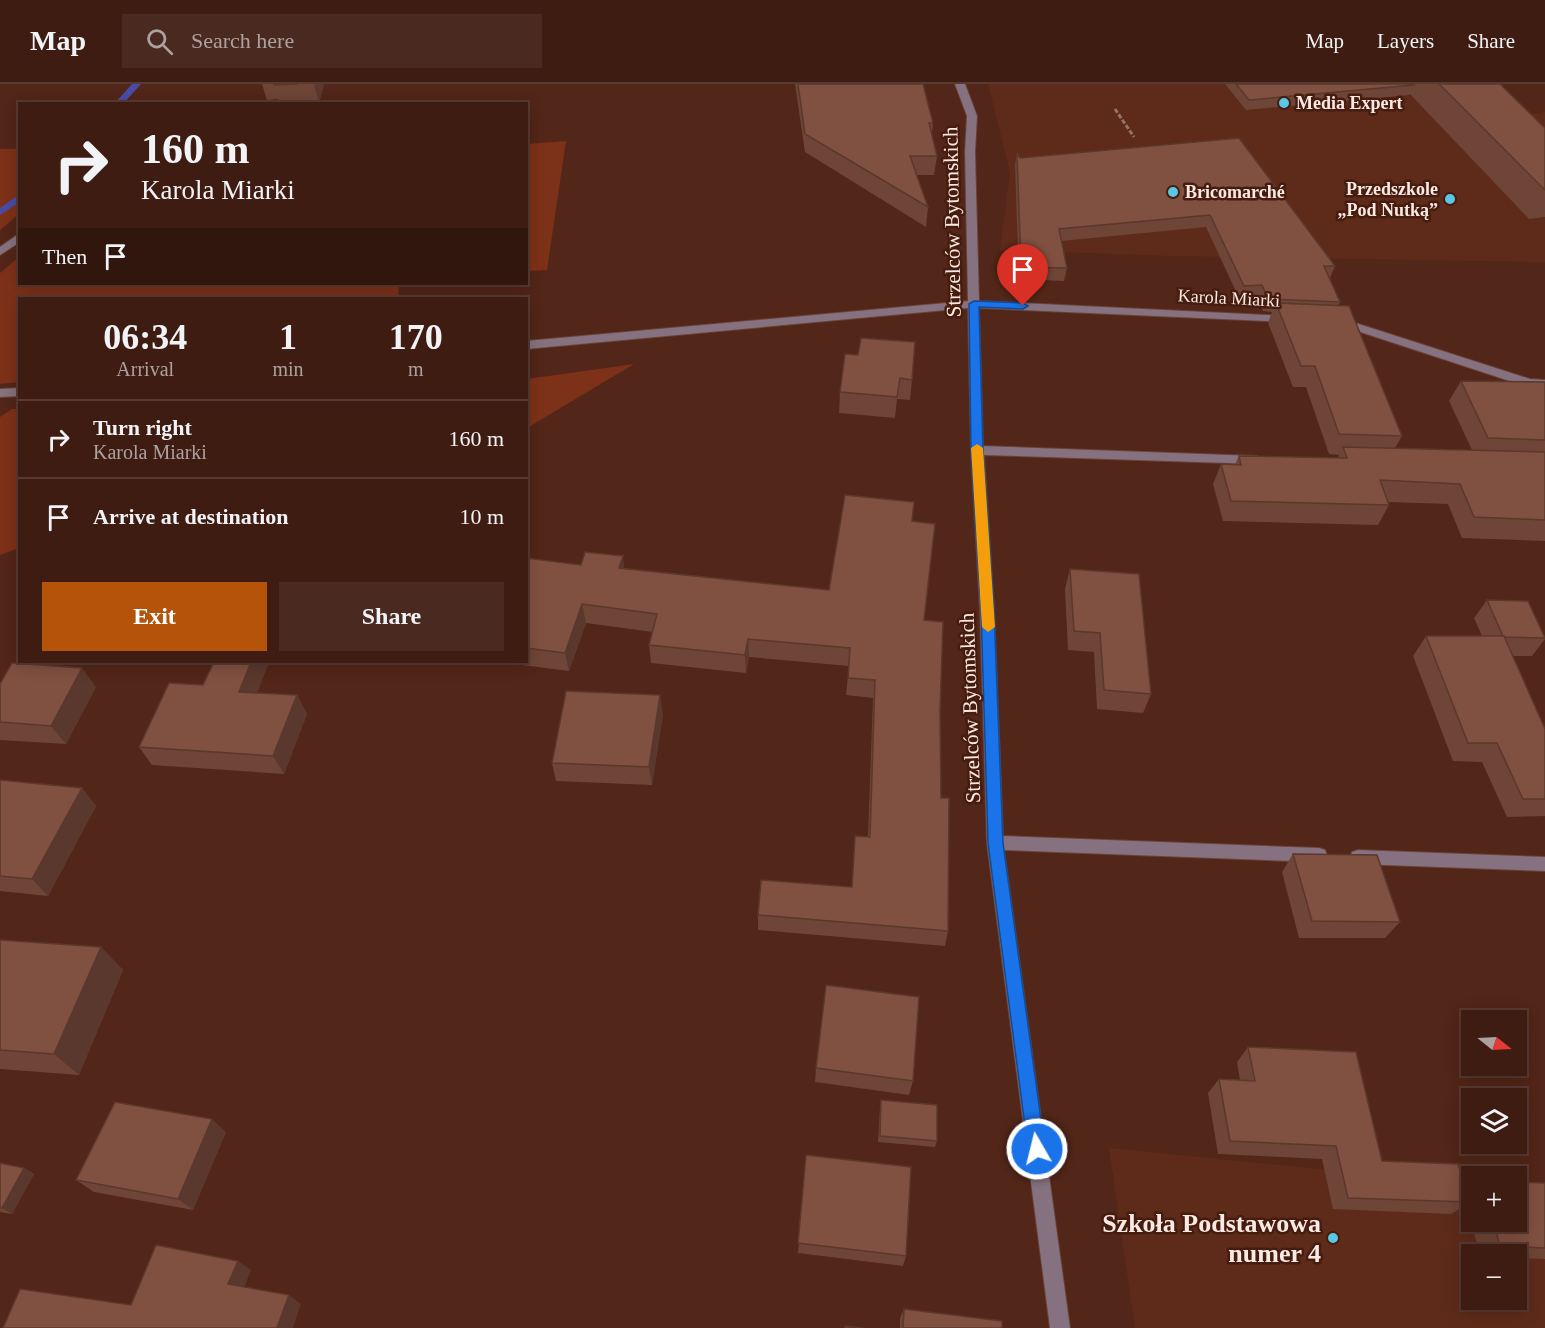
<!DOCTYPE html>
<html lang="en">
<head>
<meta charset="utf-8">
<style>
  body { margin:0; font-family:"Times New Roman",serif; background:#492920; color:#f1f3f6; height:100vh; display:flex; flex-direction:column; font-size:22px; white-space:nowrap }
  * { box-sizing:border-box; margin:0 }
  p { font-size:20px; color:#ada19f }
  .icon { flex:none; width:33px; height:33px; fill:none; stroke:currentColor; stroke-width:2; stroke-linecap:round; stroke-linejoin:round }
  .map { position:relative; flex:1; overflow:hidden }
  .drawer { position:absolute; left:18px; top:213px; width:510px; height:366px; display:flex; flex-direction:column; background:#3e1c12; border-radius:0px; box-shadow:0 3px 15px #0003,0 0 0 2px #573a32 }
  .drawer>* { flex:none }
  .guide { position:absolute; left:18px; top:18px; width:510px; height:183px; border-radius:0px; box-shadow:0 3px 15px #0003,0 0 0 2px #573a32; background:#3e1c12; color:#f1f3f6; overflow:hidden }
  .needle { width:39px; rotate:108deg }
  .fabs { position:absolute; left:1461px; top:926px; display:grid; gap:12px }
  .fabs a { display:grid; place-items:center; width:66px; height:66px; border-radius:0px; background:#3e1c12; box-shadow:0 3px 15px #0003,0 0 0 2px #573a32; font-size:30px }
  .pin { position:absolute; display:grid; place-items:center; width:51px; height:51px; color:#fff; margin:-62px -26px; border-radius:50% 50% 50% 0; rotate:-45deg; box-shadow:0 0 6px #0007 }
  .pin .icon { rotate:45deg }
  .me { position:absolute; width:66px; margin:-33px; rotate:352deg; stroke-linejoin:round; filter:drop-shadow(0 0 4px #0008) }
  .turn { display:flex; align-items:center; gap:21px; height:126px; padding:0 24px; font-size:27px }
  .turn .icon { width:78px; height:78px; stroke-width:2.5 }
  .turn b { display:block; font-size:42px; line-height:51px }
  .then { display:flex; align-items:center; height:57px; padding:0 24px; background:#0003; gap:12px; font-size:22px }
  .eta { display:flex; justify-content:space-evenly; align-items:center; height:102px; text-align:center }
  .eta b { font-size:36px; font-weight:600; line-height:42px }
  .cta { display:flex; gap:12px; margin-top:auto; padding:12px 24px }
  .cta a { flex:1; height:69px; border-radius:0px; background:#b45309; color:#fff; font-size:24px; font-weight:600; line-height:69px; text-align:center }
  .cta a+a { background:#492920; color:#f1f3f6 }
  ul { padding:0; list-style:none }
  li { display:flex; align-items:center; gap:18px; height:78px; padding:0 24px; border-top:2px solid #573a32 }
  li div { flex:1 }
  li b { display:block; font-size:22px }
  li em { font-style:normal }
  header { display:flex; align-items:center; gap:36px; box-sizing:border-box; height:84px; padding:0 30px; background:#3e1c12; border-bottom:2px solid #573a32 }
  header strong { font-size:28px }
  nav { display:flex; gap:33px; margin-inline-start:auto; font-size:21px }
  .search { width:420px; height:54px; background:#492920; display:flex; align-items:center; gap:15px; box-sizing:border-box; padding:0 21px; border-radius:0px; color:#ada19f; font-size:22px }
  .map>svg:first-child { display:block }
  .built { fill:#5e2b1a; fill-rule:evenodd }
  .green { fill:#7d3118 }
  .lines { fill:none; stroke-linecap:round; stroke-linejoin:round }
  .stream { fill:#494ba5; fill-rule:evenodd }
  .minor-casing { stroke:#6a4135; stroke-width:2 }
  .path { stroke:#957369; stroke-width:3; stroke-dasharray:4.5 2; stroke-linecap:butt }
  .minor { fill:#85717f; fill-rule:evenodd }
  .wall { fill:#6e4537 }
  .shaded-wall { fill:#5a382d }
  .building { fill:#805040; stroke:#5a382d; stroke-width:1.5 }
  .route { fill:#1a73e8; stroke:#114b97; stroke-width:1.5 }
  .slow { fill:#f59e0b }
  .poi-dot { fill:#5ac8e5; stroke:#461c0e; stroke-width:2 }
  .labels { text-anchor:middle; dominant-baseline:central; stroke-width:5; stroke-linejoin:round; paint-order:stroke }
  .far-poi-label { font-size:18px; font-weight:bold; fill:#fbe9e4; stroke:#461c0e; text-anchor:start }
  .far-street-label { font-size:18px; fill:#fbe9e4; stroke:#461c0e }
  .street-label { font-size:21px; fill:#fbe9e4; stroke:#461c0e }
  .near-poi-label { font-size:26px; font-weight:bold; fill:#fbe9e4; stroke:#461c0e; text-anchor:end }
</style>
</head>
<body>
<header>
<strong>Map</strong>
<div class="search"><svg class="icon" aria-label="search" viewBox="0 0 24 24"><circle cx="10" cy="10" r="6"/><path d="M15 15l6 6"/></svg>Search here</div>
<nav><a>Map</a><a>Layers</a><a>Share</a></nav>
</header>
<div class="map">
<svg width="1545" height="1244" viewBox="0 0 1545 1244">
  <rect width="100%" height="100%" fill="#522618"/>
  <!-- built -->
  <path class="built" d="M988,0H1455L1491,36L1545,28V178L1171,172L1000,166L1010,88Z
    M1109,1064L1471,1100L1472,1137H1516L1545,1108V1244H1135ZM1472,1170H1516V1215H1472Z"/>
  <!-- green -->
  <path class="green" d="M566,57L547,186L527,187V60Z
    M0,65H20L19,130L0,146Z
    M19,173L20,200H399L398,214H20L19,298L0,300V189Z
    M634,280L527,344V295Z
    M12,325H19V464L0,471V333Z"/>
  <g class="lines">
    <!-- stream -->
    <path class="stream" d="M132,0H141L123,20H114Z
      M20,110V118L0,131V124Z"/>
    <defs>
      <path id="minor" d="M955,0H965L977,32L975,68L979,217L1289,232L1295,235L1289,238L979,224L983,362L1257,372L1263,376L1257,380L984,371L994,525L1003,752L1319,764L1325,766L1327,771L1325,776L1319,778L1004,766L1070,1244H1050L987,759L980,525L971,366L968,224L526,265V257L968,217L965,68L967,32Z
        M20,149V158L0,171V163Z
        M1337,233L1530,295L1545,296V304L1525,302L1333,239V235Z
        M20,304V312L0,313V305Z
        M1358,766L1545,773V787L1358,780L1352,778L1350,773L1352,768Z"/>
    </defs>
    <!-- minor casing -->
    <use href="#minor" class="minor-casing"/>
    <!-- path -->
    <path class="path" d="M1115,25L1134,53"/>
    <!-- minor -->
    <use href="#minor" class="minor"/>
  </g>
  <!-- wall -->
  <path class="wall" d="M262,0H324L319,19L309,20H280L278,15L267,16Z
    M795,0H923L933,39L932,50L937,72L934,91H917L928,123L926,143L805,68Z
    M1225,0H1500L1545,44V133L1529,135L1410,10L1409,11L1246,26Z
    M1239,54L1335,182L1330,194L1340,218L1338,222L1402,352L1395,364L1472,366L1449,317L1461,297L1545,298V457L1462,454L1448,420L1388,418L1389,421L1378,441L1223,437L1213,400L1221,380H1235L1239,372L1338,374L1339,371L1329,370L1306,303H1293L1268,239L1272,228L1263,227L1258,214H1239L1206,143L1061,157L1067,184L1064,197L1019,195L1015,81L1017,69L1020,74Z
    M845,270L912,296L910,316L897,315L895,334L839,329L840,308Z
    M912,437L924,536L940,629L941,714L948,847L945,862L758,846V831L852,803L855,752L868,753L873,614L846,611L849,582L749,573L746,589L651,579L649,561L653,548L586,539L569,587L498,578H526V474L581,481L624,484L829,506Z
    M1070,485L1151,610L1143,629L1097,625L1094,568L1068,566L1065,505Z
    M1487,516L1545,553V555L1532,572H1513L1545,645V732L1507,733L1482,678L1453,677L1413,572L1426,552H1482L1474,534Z
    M214,578H269L257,609L297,611L307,630L284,690L152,681L139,663L203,601Z
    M0,600L96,603L66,660L0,656Z
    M663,630L652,701L556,697L552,679Z
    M0,696L82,704L96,722L48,812L0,807Z
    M1293,770L1400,838L1385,854H1299L1282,788Z
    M0,856L101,863L123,886L79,991L0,985Z
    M1248,963L1382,1077L1466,1107L1472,1103V1137H1516L1545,1099V1175L1516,1174V1170H1480L1466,1121L1451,1130L1333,1125L1322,1075L1218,1070L1208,1009L1219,995L1240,996L1237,978Z
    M816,984L913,997L909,1011L815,998Z
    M881,1016L937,1057L935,1063L878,1058L880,1023Z
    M226,1048L193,1126L94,1108L76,1096Z
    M806,1071L906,1172L903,1182L798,1169Z
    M0,1079L24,1084L34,1090L12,1130L0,1128Z
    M904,1225L1002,1244H900V1234Z"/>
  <!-- shaded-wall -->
  <path class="shaded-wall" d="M314,0H324L319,19Z
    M623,472L625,491L619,484Z
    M582,520L586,539L569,587L565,569Z
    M748,555L749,573L746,589L745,571Z
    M251,578H269L250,627L239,608Z
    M82,584L96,603L66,660L51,642Z
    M297,611L307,630L284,690L273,672Z
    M660,611L663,630L652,701L649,683Z
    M82,704L96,722L48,812L32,795Z
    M101,863L123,886L79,991L54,970Z
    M212,1035L226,1048L193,1126L178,1115Z
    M24,1084L34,1090L12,1130L2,1124Z
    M238,1177L251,1186L242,1209L228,1200Z
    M289,1211L301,1220L293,1244H277Z"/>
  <!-- building -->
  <path class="building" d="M274,0H298L274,1Z
    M798,0H923L933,39H929L937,72H910L928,123L805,50Z
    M1236,0H1412L1414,1L1249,16Z
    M1439,0H1500L1545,44V106Z
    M1239,54L1335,182H1324L1340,218L1268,215L1262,201L1244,202L1210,131L1059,145L1067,184L1021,183L1017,69L1020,74Z
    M1276,219L1349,222L1402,352L1339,350L1315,282H1301Z
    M861,254L915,258L912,296L900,294L897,313L840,308L845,270L858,271Z
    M1461,297L1545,298V356L1488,354Z
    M1343,363L1545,368V436L1474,433L1460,400L1380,396L1389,421L1231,417L1221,380L1241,381L1239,372L1347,374Z
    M845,411L914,418L912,437L935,440L924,536L943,538L940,629L941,714H949L948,847L758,831L761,796L852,803L855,752L870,753L875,596L848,594L850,564L748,555L745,571L649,561L657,530L582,520L565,569L526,564V474L581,481L585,468L623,472L619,484L829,506Z
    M1070,485L1139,490L1151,610L1104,606L1100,549L1074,547Z
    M1487,516L1528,517L1545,554L1505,553L1504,552H1503Z
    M1426,552H1504L1545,645V715H1523L1497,659H1468Z
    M214,578H251L239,608L297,611L273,672L139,663L169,599L203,601Z
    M12,579L82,584L51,642L0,638V600Z
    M566,607L660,611L649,683L552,679Z
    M0,696L82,704L32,795L0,792Z
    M1293,770L1377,771L1400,838L1312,837Z
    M0,856L101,863L54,970L0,966Z
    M826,901L919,913L913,997L816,984Z
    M1248,963L1356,968L1382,1077L1458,1080L1469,1118L1348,1114L1336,1062L1230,1057L1219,995L1255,997Z
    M881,1016L937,1021V1057L880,1052Z
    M115,1018L212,1035L178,1115L76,1096Z
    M806,1071L911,1083L906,1172L798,1159Z
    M0,1079L24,1084L2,1124H0Z
    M1516,1098L1545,1099V1164L1500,1162L1493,1137H1516Z
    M156,1161L238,1177L228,1200L289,1211L277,1244H3L20,1205L131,1221Z
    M904,1225L1002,1237V1244H903Z
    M845,1242L863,1244H845Z"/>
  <!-- route -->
  <path class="route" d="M974,217L1023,219L1028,222L1023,225L979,223L983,366L994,525L1003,759L1045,1065L1043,1071L1037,1074L1031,1071L1028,1065L988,759L981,525L971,366L969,220Z"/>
  <!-- slow -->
  <path class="slow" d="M977,360L983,364L995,543L988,548L982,543L971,364Z"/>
  <!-- markers -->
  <g class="poi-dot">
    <circle cx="1284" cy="19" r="6"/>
    <circle cx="1173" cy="108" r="6"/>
    <circle cx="1450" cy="115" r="6"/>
    <circle cx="1333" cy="1154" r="6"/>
  </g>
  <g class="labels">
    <!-- far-poi labels -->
    <g class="far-poi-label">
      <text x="1296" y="19">Media Expert</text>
      <text x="1438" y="105" text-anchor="end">Przedszkole<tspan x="1438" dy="21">„Pod Nutką”</tspan></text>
      <text x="1185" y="108">Bricomarché</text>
    </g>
    <!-- far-street labels -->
    <g class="far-street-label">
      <text transform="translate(1229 214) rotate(3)">Karola Miarki</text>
    </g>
    <!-- street labels -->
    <g class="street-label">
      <text transform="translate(952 138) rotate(-91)">Strzelców Bytomskich</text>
      <text transform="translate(970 624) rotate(-92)">Strzelców Bytomskich</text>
    </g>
    <!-- near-poi labels -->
    <g class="near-poi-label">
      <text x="1321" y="1139">Szkoła Podstawowa<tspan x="1321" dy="30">numer 4</tspan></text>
    </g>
  </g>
</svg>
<div class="fabs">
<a><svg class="needle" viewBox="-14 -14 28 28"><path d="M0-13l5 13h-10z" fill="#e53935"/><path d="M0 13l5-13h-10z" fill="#ada19f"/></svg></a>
<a><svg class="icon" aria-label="layers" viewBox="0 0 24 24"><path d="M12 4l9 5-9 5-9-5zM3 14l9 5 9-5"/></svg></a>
<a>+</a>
<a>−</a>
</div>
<div class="pin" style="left:1023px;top:222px;background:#d93025"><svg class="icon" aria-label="arrive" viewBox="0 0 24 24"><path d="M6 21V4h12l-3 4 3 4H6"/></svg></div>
<svg class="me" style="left:1037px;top:1065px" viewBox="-20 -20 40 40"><circle r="17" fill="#1a73e8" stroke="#fff" stroke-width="3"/><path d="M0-11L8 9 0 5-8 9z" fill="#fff"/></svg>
<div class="guide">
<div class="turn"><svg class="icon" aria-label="right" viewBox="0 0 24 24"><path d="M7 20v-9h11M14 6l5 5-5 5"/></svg><div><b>160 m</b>Karola Miarki</div></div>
<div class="then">Then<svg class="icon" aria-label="arrive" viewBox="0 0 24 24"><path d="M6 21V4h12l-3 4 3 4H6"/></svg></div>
</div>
<section class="drawer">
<div class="eta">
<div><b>06:34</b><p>Arrival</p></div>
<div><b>1</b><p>min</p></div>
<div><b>170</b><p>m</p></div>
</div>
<ul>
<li><svg class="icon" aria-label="right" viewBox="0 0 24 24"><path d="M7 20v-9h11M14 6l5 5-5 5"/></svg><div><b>Turn right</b><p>Karola Miarki</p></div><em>160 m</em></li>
<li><svg class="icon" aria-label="arrive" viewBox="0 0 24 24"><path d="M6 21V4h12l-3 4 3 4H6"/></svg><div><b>Arrive at destination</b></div><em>10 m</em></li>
</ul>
<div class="cta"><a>Exit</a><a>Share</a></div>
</section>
</div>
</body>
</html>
